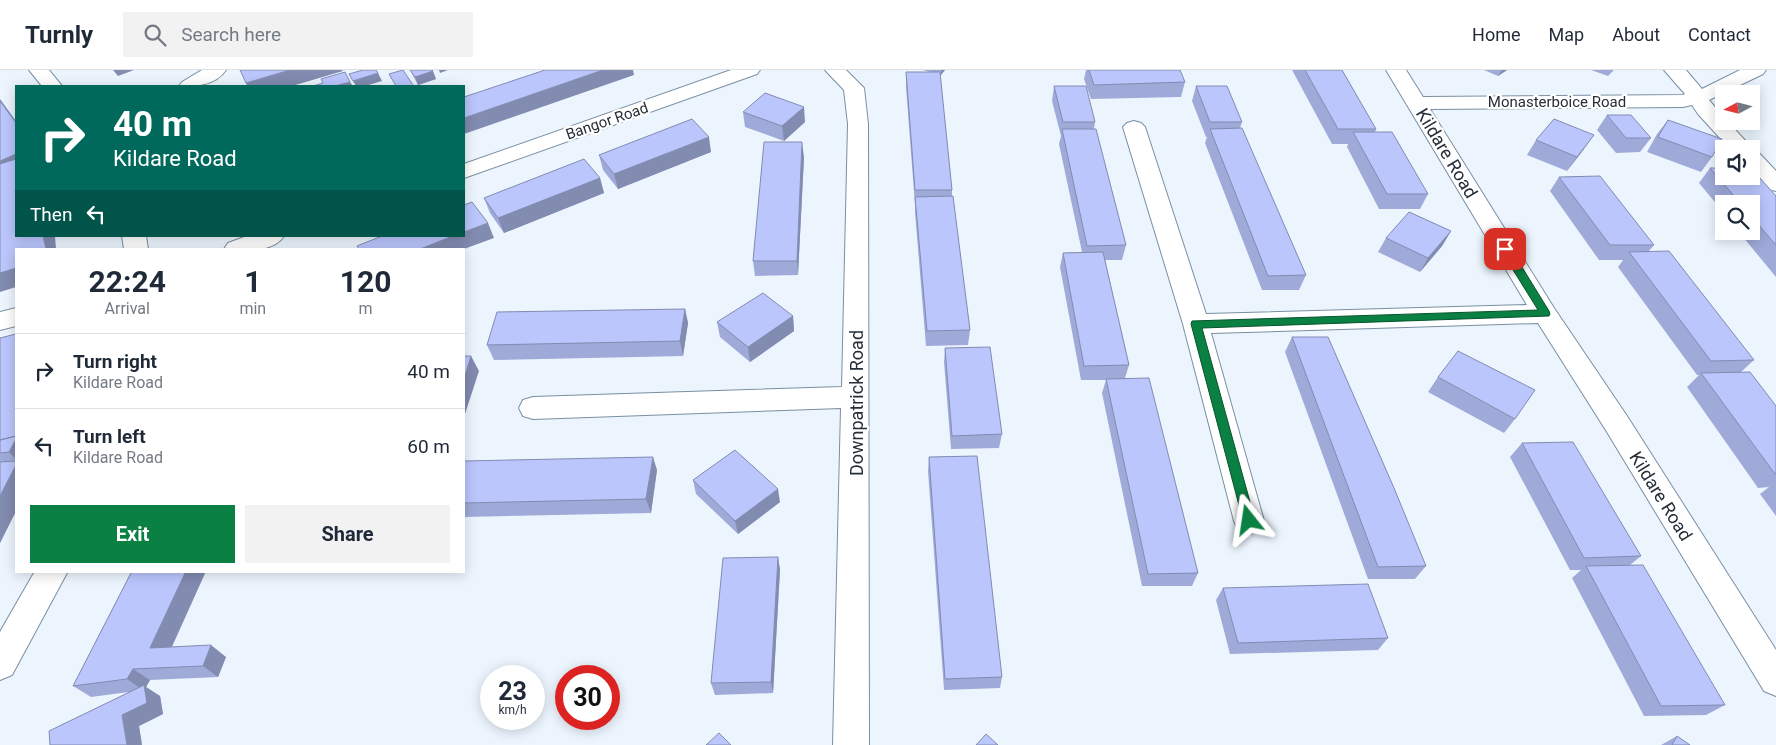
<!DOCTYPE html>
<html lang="en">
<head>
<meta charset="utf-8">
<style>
  body { margin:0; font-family:Roboto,sans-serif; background:#f2f2f3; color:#1f2937; height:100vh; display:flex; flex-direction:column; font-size:19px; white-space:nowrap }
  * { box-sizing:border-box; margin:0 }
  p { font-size:16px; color:#747a83 }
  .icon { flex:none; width:28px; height:28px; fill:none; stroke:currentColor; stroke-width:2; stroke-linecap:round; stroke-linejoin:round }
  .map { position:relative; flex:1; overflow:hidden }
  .sheet { position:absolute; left:15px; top:178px; width:450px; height:325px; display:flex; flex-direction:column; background:#fff; border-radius:0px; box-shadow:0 2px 12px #0003 }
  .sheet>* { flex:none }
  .hud { position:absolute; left:15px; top:15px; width:450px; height:152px; border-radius:0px; box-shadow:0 2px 12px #0003; background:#00695c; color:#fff; overflow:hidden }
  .needle { width:32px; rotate:263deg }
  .controls { position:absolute; left:1715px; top:15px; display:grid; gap:10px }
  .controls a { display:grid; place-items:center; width:45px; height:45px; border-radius:0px; background:#fff; box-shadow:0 2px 12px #0003; font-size:25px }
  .speed { position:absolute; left:480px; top:595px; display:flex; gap:10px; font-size:25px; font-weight:700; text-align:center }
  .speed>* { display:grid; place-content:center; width:65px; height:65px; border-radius:50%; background:#fff; box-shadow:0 2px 12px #0003; line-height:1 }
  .speed small { font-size:12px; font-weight:400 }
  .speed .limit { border:8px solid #d22; background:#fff; color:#111 }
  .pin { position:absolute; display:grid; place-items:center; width:42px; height:42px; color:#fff; margin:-21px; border-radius:10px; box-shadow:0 2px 8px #0006 }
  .me { position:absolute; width:55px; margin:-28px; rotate:345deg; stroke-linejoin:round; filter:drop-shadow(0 0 4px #0008) }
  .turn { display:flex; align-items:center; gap:18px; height:105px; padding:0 15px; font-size:22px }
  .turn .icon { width:65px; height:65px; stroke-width:2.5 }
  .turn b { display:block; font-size:35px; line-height:42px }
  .then { display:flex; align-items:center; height:48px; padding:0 15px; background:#0003; gap:10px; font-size:19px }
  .eta { display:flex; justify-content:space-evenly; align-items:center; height:85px; text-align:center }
  .eta b { font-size:30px; font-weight:700; line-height:35px }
  .action { display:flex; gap:10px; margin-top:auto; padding:10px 15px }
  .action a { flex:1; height:58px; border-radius:0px; background:#0b8043; color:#fff; font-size:20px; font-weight:700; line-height:58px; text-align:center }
  .action a+a { background:#f2f2f3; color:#1f2937 }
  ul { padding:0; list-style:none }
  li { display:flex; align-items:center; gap:15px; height:75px; padding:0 15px; border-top:1px solid #e0e1e3 }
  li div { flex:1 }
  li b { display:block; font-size:19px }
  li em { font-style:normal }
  header { display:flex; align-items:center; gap:30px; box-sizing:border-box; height:70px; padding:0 25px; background:#fff; border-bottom:1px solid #e0e1e3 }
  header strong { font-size:24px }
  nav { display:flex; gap:28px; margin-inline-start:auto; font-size:18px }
  .search { width:350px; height:45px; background:#f2f2f3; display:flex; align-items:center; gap:12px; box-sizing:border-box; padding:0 18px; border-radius:0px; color:#747a83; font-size:19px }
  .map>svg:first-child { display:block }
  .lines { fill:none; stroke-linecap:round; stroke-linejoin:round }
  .minor-casing { stroke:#798fa2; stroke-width:2 }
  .minor { fill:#fff; fill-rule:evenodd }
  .wall { fill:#a0aad9 }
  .shaded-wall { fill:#828bb0 }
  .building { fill:#bac6fc; stroke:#828bb0 }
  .route { fill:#0b8043; stroke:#07532c }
  .labels { text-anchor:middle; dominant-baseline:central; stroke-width:4.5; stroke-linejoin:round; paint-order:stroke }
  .far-street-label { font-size:15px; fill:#262f37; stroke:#fff }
  .street-label { font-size:18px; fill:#262f37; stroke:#fff }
</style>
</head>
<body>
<header>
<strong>Turnly</strong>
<div class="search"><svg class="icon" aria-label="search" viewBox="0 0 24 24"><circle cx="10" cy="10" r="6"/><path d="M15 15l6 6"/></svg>Search here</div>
<nav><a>Home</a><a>Map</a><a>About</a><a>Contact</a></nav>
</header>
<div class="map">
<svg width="1776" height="675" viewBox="0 0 1776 675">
  <rect width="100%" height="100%" fill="#ecf5fe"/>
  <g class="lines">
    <defs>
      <path id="minor" d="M29,0H49L62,16H42Z
        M202,0H226C215,16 196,16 179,16L182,12Z
        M731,0H760L757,4L464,108V94Z
        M825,0H846L864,18L868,54L869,675H833L841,338L533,349L523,346L519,338L523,330L533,327L842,317L848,54L844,20Z
        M1386,0H1406L1423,27L1683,25L1685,24L1664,0H1686L1702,19L1740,0H1766L1763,4L1709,30L1724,48V51H1727L1753,79L1751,81V79H1730L1698,44L1692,35L1683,37L1430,39L1554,238L1627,346L1776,580V626L1764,621L1607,362L1538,253L1211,263L1264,451L1260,460L1249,464L1238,460L1234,451L1183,254L1123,57L1127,53L1134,51L1141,53L1145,57L1206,244L1527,235Z
        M1751,81L1759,83L1776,101V121L1768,119L1751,101Z
        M122,166H146L148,179H124Z
        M247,166H284C273,184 242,179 224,179L228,173Z
        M16,238V256L0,260V242Z
        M35,501H68L12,605L0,610V562Z"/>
    </defs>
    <!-- minor casing -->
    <use href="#minor" class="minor-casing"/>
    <!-- minor -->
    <use href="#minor" class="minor"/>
  </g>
  <!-- wall -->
  <path class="wall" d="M410,0H432L436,9L418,15Z
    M923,0H945L941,5H940L952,120V126L970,260L968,275L926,276L915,142V135L906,17V2H930Z
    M1086,0H1180L1185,12L1181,27L1091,29L1084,9Z
    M1292,0H1342L1376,59L1375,62L1428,124L1420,139H1379L1347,77L1348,74H1332Z
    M1484,0H1507L1498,6Z
    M1591,0H1614L1608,6Z
    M1054,16L1095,52L1094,59L1126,175L1122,190H1105L1129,295L1125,308L1198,503L1192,516H1142L1102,323L1106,310H1081L1060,197L1063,183L1082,182L1059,74L1061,66L1052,31Z
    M1196,16L1242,52L1240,58L1306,205L1299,220H1262L1205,73L1207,67H1206L1192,31Z
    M743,42L805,52L784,71L745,57Z
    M1607,45L1651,68L1640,82L1616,83L1597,60Z
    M1668,50L1712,87L1701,102L1647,82L1657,64Z
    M1536,70L1584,79L1567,101L1527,85Z
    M711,82L618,119L603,100L599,85Z
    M804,87L798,205L755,206L753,191Z
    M1710,98L1776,126V207L1738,161H1751V134H1724V143L1699,113Z
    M1559,107L1654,175L1648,182L1754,290L1741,302L1776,336V446L1760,424L1769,417L1758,418L1687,317L1699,305H1697L1618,197L1623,190H1599L1550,121Z
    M600,108L604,123L504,163L490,143L484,128Z
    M1451,161L1442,176L1420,202L1378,182L1386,168Z
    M685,239L688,253L683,286L494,290L487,275Z
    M793,246L794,261L750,292L720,267L717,252Z
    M16,264V441L0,473V268Z
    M1292,267L1426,496L1415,509H1368L1285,282Z
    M945,278L1002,364L999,378L951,379L944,292Z
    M1438,307L1515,349L1504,363L1428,322Z
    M1522,373L1641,486L1630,495L1725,635L1706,645L1644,646L1572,508L1581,500H1570L1510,387Z
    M929,387L1002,607L1000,618L944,620L928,401Z
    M464,391L657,400L651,443L464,447Z
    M693,410L780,432L738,464L696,424Z
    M778,487L780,500L773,623L715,625L711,613Z
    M132,501H206L172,577L226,587L218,607L150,610L146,617L160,626L163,644L139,656L142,675L129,622L91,627L73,616Z
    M1223,518L1388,568L1378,580L1230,584L1216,530Z
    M1677,666L1690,675H1661Z"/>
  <!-- shaded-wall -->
  <path class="shaded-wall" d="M113,0H134L118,6Z
    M290,0H342L343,1L292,16H247L246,13Z
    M439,0H448L440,3Z
    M603,0H633L634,5L464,64V48Z
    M941,0H945L941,5Z
    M1502,0H1507L1498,6Z
    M433,1L436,9L418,15L415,7Z
    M378,3L382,11L365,16H356L353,11Z
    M350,12L353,16H335Z
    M0,29L16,51V53L0,31Z
    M804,37L805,52L784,71L782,56Z
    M1594,65L1584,79L1567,101L1577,87Z
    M709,67L711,82L618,119L614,104Z
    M802,72L804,87L798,205L797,191Z
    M16,84V104L0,110V91Z
    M600,108L604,123L504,163L498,148Z
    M488,153L494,168L464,179H420L453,166H464V162Z
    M1451,161L1442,176L1420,202L1428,188Z
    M43,166H55L56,179H46Z
    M16,198V217L0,222V203Z
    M685,239L688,253L683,286L680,271Z
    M793,246L794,261L750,292L748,277Z
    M471,286L479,301L464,347V309Z
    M16,369V389L9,382Z
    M653,387L657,400L651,443L646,429Z
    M16,395V441L0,473V426Z
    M778,419L780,432L738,464L735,451Z
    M778,487L780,500L773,623L771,612Z
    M186,501H206L166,589L150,578Z
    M211,575L226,587L218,607L203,596Z
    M133,599L150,610L146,617L160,626L163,644L139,656L142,675H127L122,645L144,621L127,609Z"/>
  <!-- building -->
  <path class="building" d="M240,0H290L246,13Z
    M363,0H376L378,3L353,11L349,4Z
    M403,0L413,15L410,16H396L389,4Z
    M410,0H432L433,1L415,7Z
    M545,0H603L464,48V27Z
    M1089,0H1180L1185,12L1094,15Z
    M1305,0H1342L1376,59H1338Z
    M345,2L350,12L335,16H313L323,13L321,9Z
    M906,2H940L952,120H915Z
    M1054,16H1086L1095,52H1063Z
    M1196,16H1227L1242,52H1210Z
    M765,23L804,37L782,56L743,42Z
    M0,31L16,53V84L0,91Z
    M1607,45H1631L1651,68H1626Z
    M692,49L709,67L614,104L599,85Z
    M1554,49L1594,65L1577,87L1536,70Z
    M1668,50L1722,69L1712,87L1658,67Z
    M1242,58L1306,205L1268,206L1210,59Z
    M1062,59H1096L1126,175L1087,176Z
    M1353,62H1392L1428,124H1387Z
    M764,72H802L797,191H753Z
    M16,89V166H43L46,179H16V198L0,203V94Z
    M584,89L600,108L498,148L484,128Z
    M1710,98H1724V106H1751V98L1776,126V175L1751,146V134H1741Z
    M1600,106L1654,175H1610L1559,107Z
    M953,126L970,260L927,261L915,127Z
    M472,132L488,153L464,162V135Z
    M1409,142L1451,161L1428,188L1386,168Z
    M382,166H453L420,179H359L357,176Z
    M1669,181L1754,290L1711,291L1629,182Z
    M1103,182L1129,295L1084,296L1063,183Z
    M763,223L793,246L748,277L717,252Z
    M685,239L680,271L487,275L497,242Z
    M16,264V366L0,370V268Z
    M1292,267H1328L1394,418L1426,496L1378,497Z
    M990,277L1002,364L952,366L945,278Z
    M1458,281L1535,320L1515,349L1438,307Z
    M464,286H471L464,309Z
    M1750,302L1776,336V404H1775L1701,303Z
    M1149,308L1198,503L1148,504L1106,309Z
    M16,366V369L9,382L0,383V370Z
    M1573,372L1641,486L1584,488L1522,373Z
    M735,380L778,419L735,451L693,410Z
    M977,386L1002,607L945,609L929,387Z
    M653,387L646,429L464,433V391Z
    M16,391V395L0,426V392Z
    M778,487L771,612L711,613L723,488Z
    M1643,495L1725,635L1661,636L1586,496Z
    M132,501H186L150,578L211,575L203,596L133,599L127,609L73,616Z
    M1368,514L1388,568L1238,573L1223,518Z
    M144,615L147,633L122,645L127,675H50L49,661Z
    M719,663L731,675H706Z
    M986,664L998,675H976Z
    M1677,666L1690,675H1672Z"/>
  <!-- route -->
  <path class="route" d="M1505,175L1509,176L1549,241L1550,244L1549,246L1202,258L1255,450L1253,454L1249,456L1244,454L1191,254L1192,251L1538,240L1500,179Z"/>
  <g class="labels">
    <!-- far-street labels -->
    <g class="far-street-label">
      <text x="1557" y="32">Monasterboice Road</text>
      <text transform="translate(607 51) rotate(-19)">Bangor Road</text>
    </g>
    <!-- street labels -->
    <g class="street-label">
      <text transform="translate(1447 83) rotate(59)">Kildare Road</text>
      <text transform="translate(856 333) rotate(-90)">Downpatrick Road</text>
      <text transform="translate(1661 426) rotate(58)">Kildare Road</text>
    </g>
  </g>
</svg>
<div class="controls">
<a><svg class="needle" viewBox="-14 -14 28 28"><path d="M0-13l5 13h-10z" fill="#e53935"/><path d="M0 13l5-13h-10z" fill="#747a83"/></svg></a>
<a><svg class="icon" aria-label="sound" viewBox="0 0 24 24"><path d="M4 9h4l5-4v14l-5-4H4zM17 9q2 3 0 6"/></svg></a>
<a><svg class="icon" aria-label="search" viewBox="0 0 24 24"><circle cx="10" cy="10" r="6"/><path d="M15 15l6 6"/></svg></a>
</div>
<div class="speed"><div>23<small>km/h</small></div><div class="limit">30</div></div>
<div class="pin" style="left:1505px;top:179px;background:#d93025"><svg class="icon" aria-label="arrive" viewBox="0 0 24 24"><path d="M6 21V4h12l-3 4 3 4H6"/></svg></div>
<svg class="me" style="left:1249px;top:450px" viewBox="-20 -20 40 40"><path d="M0-17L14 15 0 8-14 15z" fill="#0b8043" stroke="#fff" stroke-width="4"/></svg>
<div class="hud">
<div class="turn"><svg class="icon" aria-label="right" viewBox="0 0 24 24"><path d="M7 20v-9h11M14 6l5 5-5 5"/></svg><div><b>40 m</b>Kildare Road</div></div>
<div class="then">Then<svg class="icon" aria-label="left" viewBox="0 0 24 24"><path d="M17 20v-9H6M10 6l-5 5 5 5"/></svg></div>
</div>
<section class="sheet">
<div class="eta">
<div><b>22:24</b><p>Arrival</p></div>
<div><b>1</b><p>min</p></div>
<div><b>120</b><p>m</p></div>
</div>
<ul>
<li><svg class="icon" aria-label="right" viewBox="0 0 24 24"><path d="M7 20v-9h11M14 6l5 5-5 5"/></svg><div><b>Turn right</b><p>Kildare Road</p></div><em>40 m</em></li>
<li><svg class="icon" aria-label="left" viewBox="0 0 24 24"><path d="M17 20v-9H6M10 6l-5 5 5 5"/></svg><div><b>Turn left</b><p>Kildare Road</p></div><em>60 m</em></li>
</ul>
<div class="action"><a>Exit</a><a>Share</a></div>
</section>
</div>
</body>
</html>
